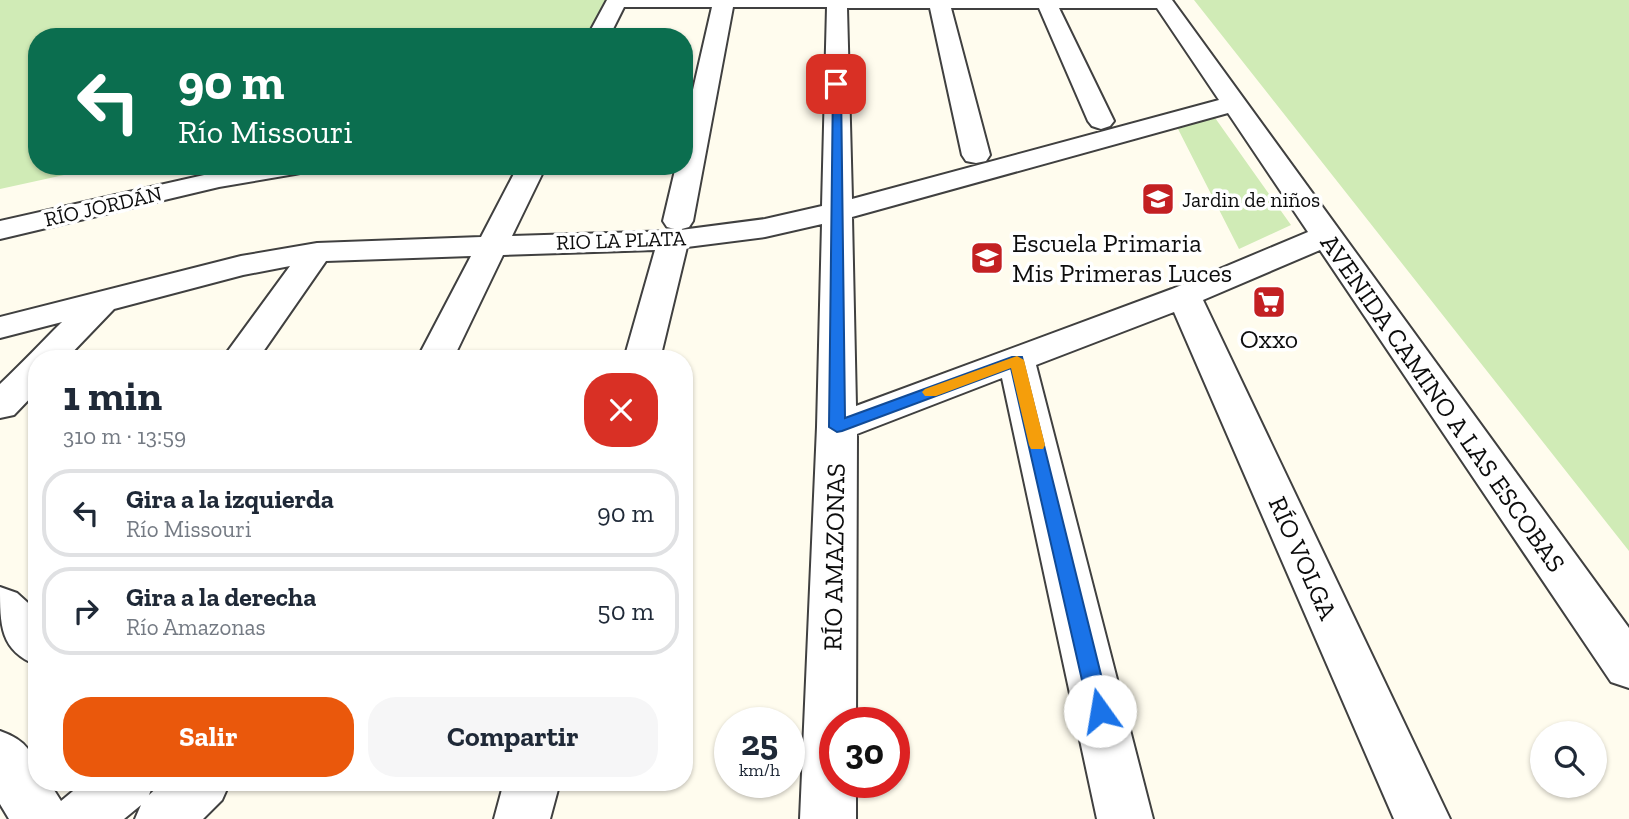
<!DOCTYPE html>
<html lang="es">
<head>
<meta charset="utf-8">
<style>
  body { margin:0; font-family:"Zilla Slab",serif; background:#f6f6f7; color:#1f2937; height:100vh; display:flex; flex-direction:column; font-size:26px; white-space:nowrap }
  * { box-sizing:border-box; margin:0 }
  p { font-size:23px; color:#747a83 }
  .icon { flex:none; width:38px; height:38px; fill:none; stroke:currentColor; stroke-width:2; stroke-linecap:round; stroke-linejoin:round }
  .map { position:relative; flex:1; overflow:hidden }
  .details { position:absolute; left:28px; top:350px; width:665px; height:441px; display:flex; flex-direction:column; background:#fff; border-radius:28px; box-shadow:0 2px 5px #0004 }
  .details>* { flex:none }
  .top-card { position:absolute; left:28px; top:28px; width:665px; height:147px; border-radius:28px; box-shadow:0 2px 5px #0004; background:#0b6e4f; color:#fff; overflow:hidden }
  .controls { position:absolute; left:1530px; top:721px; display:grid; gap:14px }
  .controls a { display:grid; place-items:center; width:77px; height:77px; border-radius:50%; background:#fff; box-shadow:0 2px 5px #0004; font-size:35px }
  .speed { position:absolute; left:714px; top:707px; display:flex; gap:14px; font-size:35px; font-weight:700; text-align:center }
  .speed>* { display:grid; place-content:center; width:91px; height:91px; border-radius:50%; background:#fff; box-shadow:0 2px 5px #0004; line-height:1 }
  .speed small { font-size:18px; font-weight:400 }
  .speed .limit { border:10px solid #d22; background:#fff; color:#111 }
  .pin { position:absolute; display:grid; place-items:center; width:60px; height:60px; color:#fff; margin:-30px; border-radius:14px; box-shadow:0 4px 10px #0006 }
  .me { position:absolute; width:77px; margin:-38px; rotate:347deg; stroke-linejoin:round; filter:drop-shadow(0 0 5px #0008) }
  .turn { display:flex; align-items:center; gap:24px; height:147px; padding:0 35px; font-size:32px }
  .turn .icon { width:91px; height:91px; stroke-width:2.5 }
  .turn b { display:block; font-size:49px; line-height:60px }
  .round { display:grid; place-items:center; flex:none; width:74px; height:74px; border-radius:28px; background:#f6f6f7 }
  .summary { display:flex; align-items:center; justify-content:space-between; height:119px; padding:0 35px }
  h1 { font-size:42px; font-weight:700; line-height:52px }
  .action { display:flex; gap:14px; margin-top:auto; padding:14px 35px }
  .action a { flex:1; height:80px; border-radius:28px; background:#ea580c; color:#fff; font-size:28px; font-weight:700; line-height:80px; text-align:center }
  .action a+a { background:#f6f6f7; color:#1f2937 }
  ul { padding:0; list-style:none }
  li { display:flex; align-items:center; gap:21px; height:88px; margin:0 14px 10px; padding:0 21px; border:4px solid #e0e1e3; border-radius:28px }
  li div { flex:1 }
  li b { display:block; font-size:26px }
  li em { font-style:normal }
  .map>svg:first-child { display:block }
  .green { fill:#d0ebb6 }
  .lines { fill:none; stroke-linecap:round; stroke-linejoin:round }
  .minor-casing { stroke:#404040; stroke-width:4 }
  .minor { fill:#fff; fill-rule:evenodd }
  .route { fill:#1a73e8; stroke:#114b97; stroke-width:2 }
  .slow { fill:#f59e0b }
  .labels { text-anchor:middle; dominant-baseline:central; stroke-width:7; stroke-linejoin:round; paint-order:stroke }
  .far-poi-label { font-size:21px; fill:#0d0d0d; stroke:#fff; text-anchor:start }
  .far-street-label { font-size:21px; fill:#0d0d0d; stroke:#fff }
  .poi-label { font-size:26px; fill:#0d0d0d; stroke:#fff; text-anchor:start }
  .street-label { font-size:26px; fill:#0d0d0d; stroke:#fff }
</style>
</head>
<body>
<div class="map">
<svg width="1629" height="819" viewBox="0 0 1629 819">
  <rect width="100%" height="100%" fill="#fffcee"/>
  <!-- green -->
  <path class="green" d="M0,0H617L598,37H37V166H105L0,189Z
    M1194,0H1629V551Z
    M1213,115L1291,225L1239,249L1176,125Z"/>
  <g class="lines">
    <defs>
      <path id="minor" d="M607,0H1172L1629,628V688L1611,682L1320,250L1203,300L1450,819H1394L1174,312L1036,365L1153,819H1097L1002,378L857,434L856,723H835V782H856V819H800L817,427L822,224L765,237L687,247L660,359H624L655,250L503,255L453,359H417L471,256L326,261L258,359H222L290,266L243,275L114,309L66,359H37V391L14,415L0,418V384C22,363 40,344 62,322L0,338V317L241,256L317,243L481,237L518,166H546L512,236L673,231L765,219L822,206L827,7H733L693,221L689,227L678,230L667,227L663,221L676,166H684V129L712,7H624L609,37H587ZM847,8H930L962,155L966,161L976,163L986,161L990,155L951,8H1039L1088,121L1092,126L1101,129L1110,126L1114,121L1059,8H1157L1219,100L852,199ZM1228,113L1308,232L1172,289L856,406L852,217Z
        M244,166H309L305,172L295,174L219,187L0,239V221Z
        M0,587L17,593L37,611V665C0,651 0,625 0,587Z
        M0,731C26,740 37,754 37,782H49L61,801L84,782H154L149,795L163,782H230L222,800L203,819H135L141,805L124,819H9L0,804Z
        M504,782H560L550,819H494Z"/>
    </defs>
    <!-- minor casing -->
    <use href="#minor" class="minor-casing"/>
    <!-- minor -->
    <use href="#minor" class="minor"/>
  </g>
  <!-- route -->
  <path class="route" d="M833,82L841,84L845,418L1012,357H1022L1110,711L1107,718L1100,721L1092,718L1089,711L1011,368L842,431L837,432L829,427Z"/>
  <!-- slow -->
  <path class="slow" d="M1017,356L1024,360L1045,445L1043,449H1031L1029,445L1011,368L936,396H925L922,392L925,389Z"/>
  <!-- icons -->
  <defs>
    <symbol id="school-square" viewBox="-11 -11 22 22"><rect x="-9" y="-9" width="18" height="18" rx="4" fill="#c32022" stroke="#fff"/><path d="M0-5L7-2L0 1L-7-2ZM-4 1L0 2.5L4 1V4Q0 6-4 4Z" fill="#fff"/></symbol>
    <symbol id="supermarket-square" viewBox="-11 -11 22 22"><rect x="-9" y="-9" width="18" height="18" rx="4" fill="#c32022" stroke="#fff"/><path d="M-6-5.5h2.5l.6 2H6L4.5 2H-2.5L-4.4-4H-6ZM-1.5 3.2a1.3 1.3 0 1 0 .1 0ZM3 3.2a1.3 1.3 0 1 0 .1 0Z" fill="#fff"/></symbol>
  </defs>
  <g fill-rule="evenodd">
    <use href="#school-square" x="1139" y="180" width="38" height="38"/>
    <use href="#school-square" x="968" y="239" width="38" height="38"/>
    <use href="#supermarket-square" x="1250" y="283" width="38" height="38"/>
  </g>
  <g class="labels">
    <!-- far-poi labels -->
    <g class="far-poi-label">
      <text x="1182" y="199">Jardin de niños</text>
    </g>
    <!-- far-street labels -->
    <g class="far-street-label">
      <text transform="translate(103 206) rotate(-13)">RÍO JORDÁN</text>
      <text transform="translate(621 240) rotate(-2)">RIO LA PLATA</text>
    </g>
    <!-- poi labels -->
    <g class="poi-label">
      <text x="1012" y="243">Escuela Primaria<tspan x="1012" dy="30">Mis Primeras Luces</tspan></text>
      <text x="1269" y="339" text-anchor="middle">Oxxo</text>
    </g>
    <!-- street labels -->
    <g class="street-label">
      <text transform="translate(1443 403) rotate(55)">AVENIDA CAMINO A LAS ESCOBAS</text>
      <text transform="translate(834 557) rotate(-89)">RÍO AMAZONAS</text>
      <text transform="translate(1303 558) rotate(66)">RÍO VOLGA</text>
    </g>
  </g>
</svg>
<div class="controls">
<a><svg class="icon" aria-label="search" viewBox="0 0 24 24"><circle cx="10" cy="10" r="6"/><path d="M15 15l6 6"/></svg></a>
</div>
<div class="speed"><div>25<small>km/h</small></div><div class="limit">30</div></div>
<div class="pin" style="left:836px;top:84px;background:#d93025"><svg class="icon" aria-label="arrive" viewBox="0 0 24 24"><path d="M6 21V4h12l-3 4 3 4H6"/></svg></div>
<svg class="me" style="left:1100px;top:711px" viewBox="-20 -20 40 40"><circle r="19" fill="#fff"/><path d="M0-13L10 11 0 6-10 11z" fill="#1a73e8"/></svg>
<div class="top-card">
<div class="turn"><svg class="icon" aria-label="left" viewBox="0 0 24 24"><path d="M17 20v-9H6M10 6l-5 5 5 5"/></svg><div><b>90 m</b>Río Missouri</div></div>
</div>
<section class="details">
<div class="summary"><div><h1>1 min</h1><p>310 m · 13:59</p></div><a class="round" style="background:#d93025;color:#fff"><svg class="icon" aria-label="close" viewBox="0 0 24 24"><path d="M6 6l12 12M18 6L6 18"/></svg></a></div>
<ul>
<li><svg class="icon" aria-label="left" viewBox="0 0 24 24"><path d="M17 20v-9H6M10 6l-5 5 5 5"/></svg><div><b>Gira a la izquierda</b><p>Río Missouri</p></div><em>90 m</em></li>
<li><svg class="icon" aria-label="right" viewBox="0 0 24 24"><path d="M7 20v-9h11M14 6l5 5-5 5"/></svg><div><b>Gira a la derecha</b><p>Río Amazonas</p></div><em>50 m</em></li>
</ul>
<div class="action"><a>Salir</a><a>Compartir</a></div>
</section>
</div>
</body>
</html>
